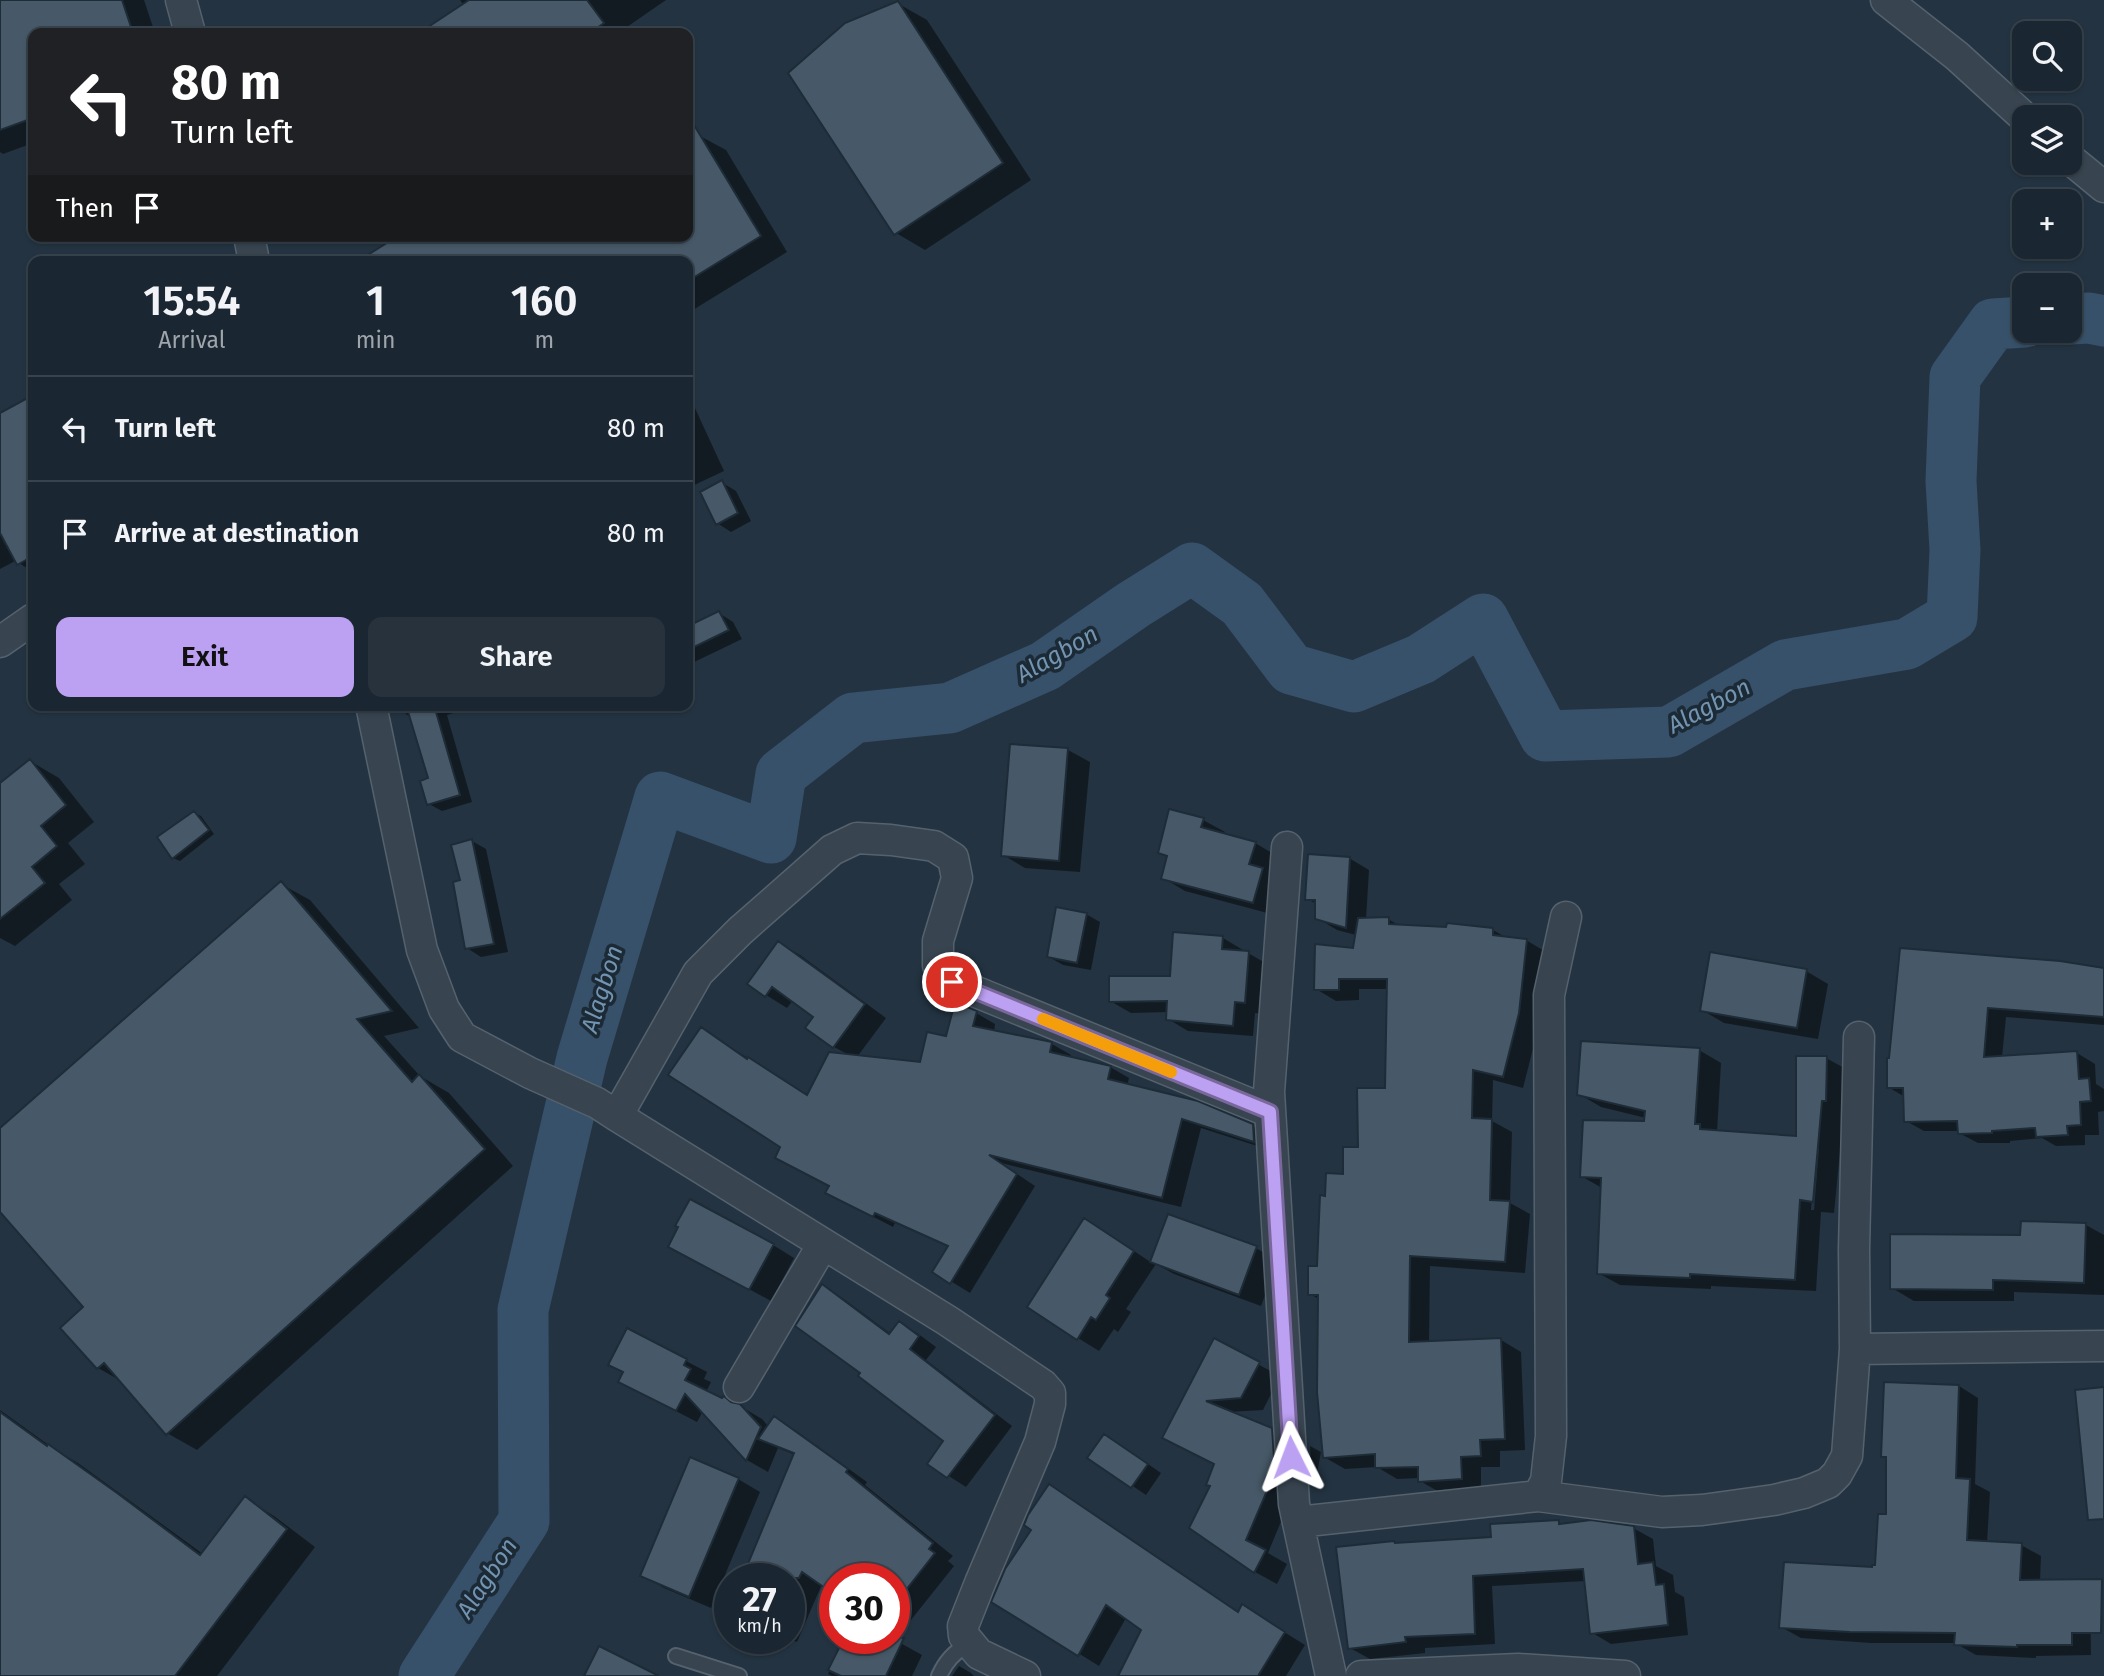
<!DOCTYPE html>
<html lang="en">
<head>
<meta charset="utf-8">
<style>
  body { margin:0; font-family:"Fira Sans",sans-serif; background:#27323d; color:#f1f3f6; height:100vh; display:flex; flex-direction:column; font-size:26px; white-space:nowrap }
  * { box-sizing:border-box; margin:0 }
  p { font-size:23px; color:#9fa5ab }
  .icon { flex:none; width:38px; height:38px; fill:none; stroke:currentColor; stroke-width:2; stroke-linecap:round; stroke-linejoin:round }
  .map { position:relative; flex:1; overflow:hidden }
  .sheet { position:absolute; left:28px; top:256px; width:665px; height:455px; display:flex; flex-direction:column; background:#1a2631; border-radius:14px; box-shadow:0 2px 5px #0004,0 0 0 2px #38434d }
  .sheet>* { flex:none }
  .top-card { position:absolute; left:28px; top:28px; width:665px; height:214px; border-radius:14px; box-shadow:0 2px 5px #0004,0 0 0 2px #38434d; background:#202124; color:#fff; overflow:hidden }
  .fabs { position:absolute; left:2012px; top:21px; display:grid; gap:14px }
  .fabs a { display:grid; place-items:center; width:70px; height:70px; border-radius:14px; background:#1a2631; box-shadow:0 2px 5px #0004,0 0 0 2px #38434d; font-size:35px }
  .speed { position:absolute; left:714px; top:1563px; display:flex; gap:14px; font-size:35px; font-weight:700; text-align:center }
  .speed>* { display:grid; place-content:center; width:91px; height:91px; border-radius:50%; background:#1a2631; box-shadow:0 2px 5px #0004,0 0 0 2px #38434d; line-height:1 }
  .speed small { font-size:18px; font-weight:400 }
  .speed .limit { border:10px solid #d22; background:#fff; color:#111 }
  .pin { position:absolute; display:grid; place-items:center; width:60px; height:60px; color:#fff; margin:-30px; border:4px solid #fff; border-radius:50%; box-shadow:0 2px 7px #0007 }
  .me { position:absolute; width:77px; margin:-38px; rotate:357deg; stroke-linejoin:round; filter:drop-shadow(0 0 5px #0008) }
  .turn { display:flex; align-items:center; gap:24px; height:147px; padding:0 28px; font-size:32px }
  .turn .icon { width:91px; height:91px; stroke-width:2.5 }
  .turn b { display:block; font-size:49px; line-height:60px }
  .then { display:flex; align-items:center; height:66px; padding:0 28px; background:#0003; gap:14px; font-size:26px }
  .eta { display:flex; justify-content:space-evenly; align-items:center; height:119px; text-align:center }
  .eta b { font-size:42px; font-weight:600; line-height:49px }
  .primary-button { display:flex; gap:14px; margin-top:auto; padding:14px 28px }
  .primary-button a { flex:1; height:80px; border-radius:14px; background:#bca0f2; color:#111; font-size:28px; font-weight:600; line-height:80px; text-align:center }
  .primary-button a+a { background:#27323d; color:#f1f3f6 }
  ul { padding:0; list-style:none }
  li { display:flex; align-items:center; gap:21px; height:105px; padding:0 28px; border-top:2px solid #38434d }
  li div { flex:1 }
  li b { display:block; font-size:26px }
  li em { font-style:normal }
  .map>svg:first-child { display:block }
  .shadow { fill:#0007; fill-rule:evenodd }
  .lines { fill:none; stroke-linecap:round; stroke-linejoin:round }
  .river { stroke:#365169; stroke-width:51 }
  .building { fill:#475968; stroke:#1e2c38; stroke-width:2 }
  .lane-casing { stroke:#55626e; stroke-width:18 }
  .street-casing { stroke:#55626e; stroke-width:33 }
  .lane { stroke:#384551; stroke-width:14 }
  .street { stroke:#384551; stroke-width:30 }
  .route-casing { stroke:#7a689d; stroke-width:18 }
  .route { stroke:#bca0f2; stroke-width:12 }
  .slow { stroke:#f59e0b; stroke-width:12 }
  .labels { text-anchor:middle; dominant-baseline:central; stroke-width:7; stroke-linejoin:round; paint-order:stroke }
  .water-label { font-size:24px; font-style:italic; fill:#7294b1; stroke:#1c2a36 }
</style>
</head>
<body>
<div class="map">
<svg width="2104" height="1676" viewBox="0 0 2104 1676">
  <rect width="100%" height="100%" fill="#233341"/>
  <!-- shadow -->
  <path class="shadow" d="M8,0H144L155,33H33V143L3,154L0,152V3Z
    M460,0H666L624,29L627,33H430L427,30L464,6Z
    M897,3L927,20L1031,180L925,250L896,233Z
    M698,135L726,150L787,252L688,313V141Z
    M33,397V572L19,563L17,560L0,569V415Z
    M688,403L694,406L724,471L688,488Z
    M721,482L736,491L751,521L731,532L717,523Z
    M719,613L733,622L742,639L688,665V628Z
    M403,705H478L447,715L472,802L442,811L429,804L430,780L412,718L406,714Z
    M1068,750L1090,762L1080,872L1025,868L1003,855Z
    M30,761L59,778L94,822L68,843L85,864L59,884L72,900L15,946L0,938V785Z
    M194,813L201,816L214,834L180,861L173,858Z
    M1203,820L1225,832L1224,835L1255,843L1277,856L1275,915L1185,891L1163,878L1169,857L1160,852Z
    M472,841L486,849L508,952L481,957L467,948L462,882Z
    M1349,858L1369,870L1366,919H1388L1402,927L1493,930L1507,938L1526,940L1546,952L1539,1025L1523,1088L1493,1080L1492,1121L1512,1132L1510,1203L1530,1214L1525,1273L1430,1266L1429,1343L1501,1340L1521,1352L1525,1450L1500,1451V1467H1481V1490L1441,1493L1420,1481V1478L1397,1479L1377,1467L1345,1469L1324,1457L1319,1299L1310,1294L1319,1268L1327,1197L1345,1175L1360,1149L1386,1090L1388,989H1359V1000L1336,1001L1316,989L1354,949L1356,935L1337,930L1317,918V904L1307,899Z
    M281,884L310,900L419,1028L384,1036L420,1076L449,1093L513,1166L197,1450L167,1433L123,1382L98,1368L86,1307L0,1208V1130Z
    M1086,914L1100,922L1091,970L1063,965L1049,957Z
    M1223,938L1243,950V952L1248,953L1269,965L1265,1014L1255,1013L1253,1036L1188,1031L1168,1019V1012L1131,1013L1110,1001L1171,978Z
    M778,943L800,955L886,1018L857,1057L922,1063L976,1013L995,1024L994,1032L1052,1044L1071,1055L1070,1059L1110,1067L1129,1078L1127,1086L1253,1126L1272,1137L1273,1151L1201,1128L1181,1207L1001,1163L1035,1186L970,1293L934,1271L949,1247L895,1223L893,1227L847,1203L702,1029L808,1096L851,1056L834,1047L815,1016L793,1000L787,1008L766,995Z
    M1901,950L2104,969V1025L2006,1017L2002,1057L2077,1053L2095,1064L2096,1084L2104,1089V1111L2098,1112L2099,1135H2085V1145L2056,1146L2042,1138L2010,1141V1143H1978L1959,1133V1131H1924L1906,1121L1905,1097L1888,1087Z
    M1806,971L1828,984L1818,1039L1724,1023L1702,1010Z
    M1699,1050L1721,1063L1717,1132L1798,1138L1826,1058L1848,1070L1834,1213L1821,1212L1816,1291L1711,1286V1289L1620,1285L1598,1273L1602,1188L1581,1176L1645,1122L1646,1118L1601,1107L1579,1094ZM1816,1148H1819L1814,1210H1811Z
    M1169,1216L1256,1248L1278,1261L1261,1306L1174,1274L1156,1264L1126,1309L1131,1312L1118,1332L1114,1329L1099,1351L1078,1338L1107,1233L1152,1263Z
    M2086,1225L2104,1235V1295L2014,1292V1301H1914L1892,1288L2022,1236Z
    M773,1245L794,1258L771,1301L692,1258Z
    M823,1287L841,1297L891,1334L899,1323L917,1333L936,1347L926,1360L1012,1426L966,1487L930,1464L946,1441L863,1373Z
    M627,1330L707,1372L704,1379L711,1382L706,1392L740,1406L762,1419L769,1427L774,1419L795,1430L867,1482L865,1485L953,1556L948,1561L954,1566L895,1640L922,1655L912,1676H832L828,1674L846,1638H894V1578H835L822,1584L797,1642L788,1638L789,1578H744L795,1455L778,1448L768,1472L747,1460L703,1411L697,1422L641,1393L625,1372Z
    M1214,1341L1280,1376L1263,1410L1229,1412L1271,1430L1293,1443L1296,1485L1268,1553L1287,1564L1277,1584L1255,1572L1191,1528L1212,1486L1216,1465L1186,1449Z
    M1959,1386L1978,1398L1975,1484L1990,1492L1987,1543L2021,1545L2041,1556L2040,1581L2090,1592L2091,1655L2036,1656V1658L1976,1655L1955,1643H1871L1801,1638L1781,1627L1876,1567L1887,1516L1888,1459L1882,1456Z
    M0,1410L57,1451L78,1463L203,1554L245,1499L274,1516L315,1547L217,1676H0Z
    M1119,1444L1161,1473L1146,1495L1090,1457Z
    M1310,1446L1321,1452L1316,1479L1312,1476Z
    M738,1479L760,1492L711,1608L664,1588L642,1575Z
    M1050,1486L1070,1498L1239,1613L1263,1619L1305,1645L1286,1676H1128L1143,1629L1126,1618L1099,1666L994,1601L1033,1530Z
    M1558,1522L1564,1525L1633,1528L1653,1539L1656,1566L1673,1575L1675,1592L1684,1597L1688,1635L1611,1644L1591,1632L1586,1581L1492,1586L1495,1644L1425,1648V1653L1370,1659L1350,1648L1394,1542L1397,1544L1493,1538Z
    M959,1666L971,1673L974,1676H952Z"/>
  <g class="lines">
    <!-- river -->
    <path class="river" d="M2070,319L2089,318L2104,321
      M424,1676L524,1521L523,1310L582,1058L660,797L771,838L781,774L853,718L950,708L1045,666L1133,605L1192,568L1242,604L1291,669L1354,687L1421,659L1483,619L1545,736L1669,732L1785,665L1907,644L1952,617L1955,550L1951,481L1955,377L1993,324L2025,322"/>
  </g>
  <!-- building -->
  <path class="building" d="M0,0H122L133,33H33V118L0,130Z
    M469,0H587L604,23L590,33H419Z
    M898,1L1003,163L894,235L788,73L845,23Z
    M688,115L761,236L688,281V261H358L398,236H688Z
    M33,395V556L17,565L0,533V413Z
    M722,480L738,513L716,525L700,492Z
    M719,611L729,630L688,650V626Z
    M406,705H434L460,795L427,805L420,781L428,778Z
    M1010,744L1068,748L1059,861L1001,856Z
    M30,759L66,805L41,826L57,846L32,867L45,883L0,919V783Z
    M1169,809L1204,818L1201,827L1256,842L1249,864L1263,868L1253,903L1161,879L1167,856L1158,853Z
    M194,811L209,830L172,859L157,837Z
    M472,839L494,944L465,949L453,882L460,880L451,845Z
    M1308,854L1350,857L1346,928L1315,919V900H1305Z
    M281,881L392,1011L357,1019L412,1082L419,1074L485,1149L166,1435L104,1363L97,1369L60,1328L83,1307L0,1212V1128Z
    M1056,907L1087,913L1077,963L1047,957Z
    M1389,917V924L1446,927L1447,923L1493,928V935L1527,939L1519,1013L1503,1077L1473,1070L1472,1118L1492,1119L1490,1200L1510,1201L1505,1262L1410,1256L1409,1342L1501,1338L1505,1439L1480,1440L1481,1456L1461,1457L1462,1479L1418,1482V1467L1375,1468V1454L1323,1458L1317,1392L1318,1295H1308V1266H1317L1320,1195L1325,1196L1326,1173L1343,1174V1147H1358L1357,1088H1385L1387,979H1339V990H1314L1315,944L1353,948L1358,918Z
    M1173,932L1223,936L1222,949L1249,951L1245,1003L1235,1002L1233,1026L1166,1020L1167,1001L1109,1002V976H1170Z
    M778,941L865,1004L833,1048L805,1028L813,1017L772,987L765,997L747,984Z
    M1900,948L2060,961L2104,968V1017L1988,1008L1984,1057L2077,1051L2079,1079L2089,1078L2091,1101L2080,1102L2081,1125L2067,1126L2068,1135L2036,1137L2035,1128L1992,1131V1133L1958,1134L1957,1121L1904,1122L1903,1088H1887V1058H1889Z
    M1710,952L1807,969L1797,1028L1700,1011Z
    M955,1002L977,1011L973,1026L1052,1042L1050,1052L1111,1066L1108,1079L1198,1101L1253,1124L1254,1142L1182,1119L1162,1198L989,1155L1017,1174L950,1284L932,1272L948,1246L875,1213L873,1217L825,1193L829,1186L775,1158L780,1147L668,1075L701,1027L747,1059L748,1057L807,1095L829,1052L920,1062L927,1032L946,1036Z
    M1581,1041L1700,1048L1695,1124H1700V1129L1796,1136V1056H1827L1826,1101H1822L1813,1202L1800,1200L1795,1280L1690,1274V1278L1597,1274L1601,1178L1580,1177L1583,1120L1644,1121L1645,1111L1577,1095Z
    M690,1199L774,1244L749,1290L668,1247L678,1227L675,1226Z
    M1168,1214L1257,1246L1239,1295L1150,1262Z
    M1084,1218L1134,1251L1106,1295L1110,1298L1096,1320L1091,1317L1077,1340L1027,1307Z
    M2021,1221L2086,1223L2084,1283L1993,1280V1290L1890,1289V1234L2020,1235Z
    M822,1284L889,1334L899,1321L919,1336L910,1349L995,1415L947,1478L927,1464L943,1441L858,1376L860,1373L795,1326Z
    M627,1328L687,1359L684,1365L691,1369L685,1380L722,1398L724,1396L731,1402L740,1404L761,1427L746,1461L685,1394L676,1411L618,1382L623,1372L608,1365Z
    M1214,1338L1260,1362L1241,1398L1206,1401L1272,1428L1275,1472L1246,1540L1266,1550L1254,1573L1189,1528L1210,1486L1206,1485L1214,1464L1162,1438Z
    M1884,1382L1959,1385L1956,1478L1970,1479L1967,1540L2022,1543L2020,1580L2102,1579L2101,1633H2072V1645H2017V1647L1954,1645L1955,1633L1850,1632L1779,1628L1784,1562L1872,1567V1565H1875L1878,1514H1886V1457H1881Z
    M2104,1387V1519L2088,1520L2075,1390Z
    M0,1412L47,1446L48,1444L117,1493L200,1555L245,1496L287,1529L175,1676H0Z
    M774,1416L848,1469L846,1472L933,1543L929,1549L935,1553L902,1595L894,1588V1578H835V1595L802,1572L799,1578H742L794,1453L758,1439Z
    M1104,1434L1148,1464L1131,1488L1087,1458Z
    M690,1457L739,1478L689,1597L640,1576Z
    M1049,1484L1238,1612L1242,1604L1285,1632L1258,1676H1118L1141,1630L1106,1605L1078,1656L991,1602L1005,1569L1031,1530L1024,1525L1028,1515Z
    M1559,1520V1524L1591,1520L1634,1526L1638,1564L1653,1562L1656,1585L1664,1584L1668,1625L1590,1634L1583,1569L1473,1576L1475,1634L1405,1637L1406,1642L1348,1649L1336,1547L1394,1541L1395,1543L1491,1537L1490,1524Z
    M844,1638H904L886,1676H841L828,1670Z
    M599,1646L659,1676H584Z"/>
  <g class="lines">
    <defs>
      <path id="lane" d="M676,1656L739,1676
        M939,1676C946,1661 954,1652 969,1644"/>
      <path id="street" d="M181,0L190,33
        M1886,0L1957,56L2025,118
        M2070,159L2104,187
        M249,236L254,261
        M0,642L33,619
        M371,705L422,950L444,1009L462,1037L530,1073L597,1103L617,1116L948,1321L1043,1385L1050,1393V1404L1040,1442L980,1583L963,1626L964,1636L979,1654L1025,1676
        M1287,847L1269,1092L1294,1504L1331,1676
        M617,1116L698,973L740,931L832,850L857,838L891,840L934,846L953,858L957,878L938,941V965L952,982L1270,1112
        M1855,1349L2104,1346
        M739,1387L823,1244
        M1538,1496L1546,1481L1551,1436L1549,995L1566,917
        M1298,1522L1538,1496L1662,1512L1702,1510L1774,1500L1804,1493L1828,1483L1837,1474L1847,1456L1855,1349L1854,1249L1859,1037
        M1361,1676L1518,1669L1625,1676"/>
    </defs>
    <!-- lane casing -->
    <use href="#lane" class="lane-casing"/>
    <!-- street casing -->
    <use href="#street" class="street-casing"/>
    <!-- lane -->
    <use href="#lane" class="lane"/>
    <!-- street -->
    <use href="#street" class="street"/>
  </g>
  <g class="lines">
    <defs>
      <path id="route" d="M952,982L1270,1112L1291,1457"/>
    </defs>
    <!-- route casing -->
    <use href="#route" class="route-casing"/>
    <!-- route -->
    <use href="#route" class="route"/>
    <!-- slow -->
    <path class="slow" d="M1043,1019L1171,1072"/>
  </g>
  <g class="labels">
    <!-- water labels -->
    <g class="water-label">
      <text transform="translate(1057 654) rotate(-30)">Alagbon</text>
      <text transform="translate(1709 706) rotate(-28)">Alagbon</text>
      <text transform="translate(602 989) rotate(-73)">Alagbon</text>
      <text transform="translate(487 1578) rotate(-57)">Alagbon</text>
    </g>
  </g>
</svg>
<div class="fabs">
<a><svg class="icon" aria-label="search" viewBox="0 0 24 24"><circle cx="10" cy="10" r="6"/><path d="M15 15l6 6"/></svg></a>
<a><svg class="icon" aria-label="layers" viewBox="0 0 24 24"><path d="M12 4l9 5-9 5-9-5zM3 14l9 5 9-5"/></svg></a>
<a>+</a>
<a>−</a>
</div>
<div class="speed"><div>27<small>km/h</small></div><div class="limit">30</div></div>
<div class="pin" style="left:952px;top:982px;background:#d93025"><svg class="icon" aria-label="arrive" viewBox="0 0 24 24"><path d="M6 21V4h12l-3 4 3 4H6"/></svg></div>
<svg class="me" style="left:1291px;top:1457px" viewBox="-20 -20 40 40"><path d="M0-17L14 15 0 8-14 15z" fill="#bca0f2" stroke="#fff" stroke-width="4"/></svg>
<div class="top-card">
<div class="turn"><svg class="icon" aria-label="left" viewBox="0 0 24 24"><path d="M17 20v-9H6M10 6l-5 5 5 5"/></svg><div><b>80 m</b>Turn left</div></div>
<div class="then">Then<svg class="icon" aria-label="arrive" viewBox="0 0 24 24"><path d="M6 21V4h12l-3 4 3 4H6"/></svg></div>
</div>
<section class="sheet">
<div class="eta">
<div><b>15:54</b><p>Arrival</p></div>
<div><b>1</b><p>min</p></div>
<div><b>160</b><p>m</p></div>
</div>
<ul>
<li><svg class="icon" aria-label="left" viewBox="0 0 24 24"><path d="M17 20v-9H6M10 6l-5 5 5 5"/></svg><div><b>Turn left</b></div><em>80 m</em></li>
<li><svg class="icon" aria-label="arrive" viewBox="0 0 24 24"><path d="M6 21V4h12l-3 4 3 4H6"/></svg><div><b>Arrive at destination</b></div><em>80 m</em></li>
</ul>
<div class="primary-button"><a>Exit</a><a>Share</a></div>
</section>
</div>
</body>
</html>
